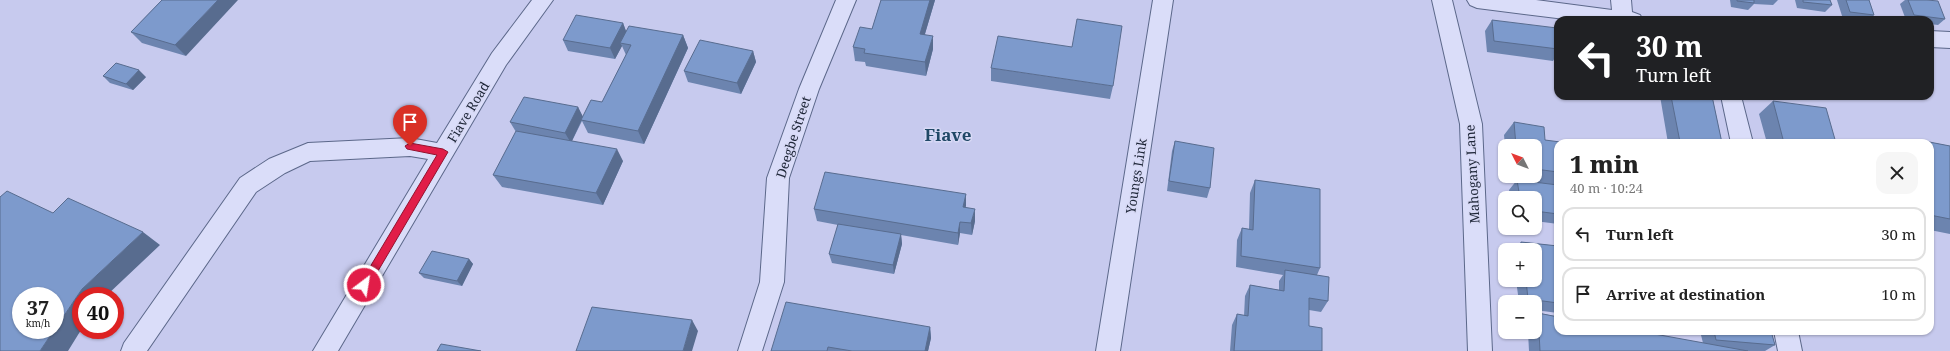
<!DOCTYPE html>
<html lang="en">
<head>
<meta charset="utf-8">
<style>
  body { margin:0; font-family:"Noto Serif",serif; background:#f6f6f6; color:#222; height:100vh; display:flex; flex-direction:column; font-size:15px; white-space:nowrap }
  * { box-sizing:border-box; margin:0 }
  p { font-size:13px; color:#767676 }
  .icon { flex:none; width:22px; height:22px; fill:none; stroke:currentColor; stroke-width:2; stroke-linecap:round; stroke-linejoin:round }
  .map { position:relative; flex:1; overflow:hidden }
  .drawer { position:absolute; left:1554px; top:139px; width:380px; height:196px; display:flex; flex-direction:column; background:#fff; border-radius:12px; box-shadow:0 1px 3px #0004 }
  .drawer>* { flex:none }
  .banner { position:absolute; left:1554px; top:16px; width:380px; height:84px; border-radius:12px; box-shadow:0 1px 3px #0004; background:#202124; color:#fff; overflow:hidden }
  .needle { width:26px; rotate:312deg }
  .controls { position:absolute; left:1498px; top:139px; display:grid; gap:8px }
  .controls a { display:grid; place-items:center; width:44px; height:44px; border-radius:8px; background:#fff; box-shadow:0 1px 3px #0004; font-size:20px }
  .speed { position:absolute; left:12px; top:287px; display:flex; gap:8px; font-size:20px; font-weight:700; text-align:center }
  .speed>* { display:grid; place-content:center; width:52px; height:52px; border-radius:50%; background:#fff; box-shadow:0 1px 3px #0004; line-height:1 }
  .speed small { font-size:10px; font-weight:400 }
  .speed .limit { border:6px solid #d22; background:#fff; color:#111 }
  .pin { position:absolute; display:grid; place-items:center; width:34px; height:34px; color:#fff; margin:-41px -17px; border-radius:50% 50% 50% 0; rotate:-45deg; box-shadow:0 0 4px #0007 }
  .pin .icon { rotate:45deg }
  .me { position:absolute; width:44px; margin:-22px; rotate:31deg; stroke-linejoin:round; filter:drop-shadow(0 0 3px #0008) }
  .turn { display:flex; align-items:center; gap:14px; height:84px; padding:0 16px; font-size:18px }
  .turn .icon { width:52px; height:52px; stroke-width:2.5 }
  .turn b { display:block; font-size:28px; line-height:34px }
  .round { display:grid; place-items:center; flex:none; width:42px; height:42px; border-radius:12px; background:#f6f6f6 }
  .overview { display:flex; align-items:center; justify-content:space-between; height:68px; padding:0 16px }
  h1 { font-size:24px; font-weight:800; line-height:30px }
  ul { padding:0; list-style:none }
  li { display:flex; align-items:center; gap:12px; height:54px; margin:0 8px 6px; padding:0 8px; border:2px solid #e0e0e0; border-radius:12px }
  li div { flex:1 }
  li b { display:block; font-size:15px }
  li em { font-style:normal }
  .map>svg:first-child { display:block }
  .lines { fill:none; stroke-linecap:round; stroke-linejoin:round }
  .minor-casing { stroke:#5c688a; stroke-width:2 }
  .minor { fill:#daddf9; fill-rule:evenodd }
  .wall { fill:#6c84af }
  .shaded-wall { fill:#586c8f }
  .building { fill:#7d9acc; stroke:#586c8f }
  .route { fill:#e11d48; stroke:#92132f }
  .labels { text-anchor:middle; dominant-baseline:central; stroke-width:3; stroke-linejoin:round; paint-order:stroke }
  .street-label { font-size:13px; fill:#20283a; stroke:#d7d9f5 }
  .district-label { font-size:17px; font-weight:bold; fill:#204866; stroke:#d7d9f5 }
</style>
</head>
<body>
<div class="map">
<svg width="1950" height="351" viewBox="0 0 1950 351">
  <rect width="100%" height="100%" fill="#c7caee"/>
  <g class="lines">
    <defs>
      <path id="minor" d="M532,0H553L506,65L338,351H313L428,159L410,156L310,161L285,173L256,192L147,351H121L124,343L240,178L269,159L308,143L410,138L437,143L492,53Z
        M836,0H856L819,89L789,178L784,282L762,351H738L760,282L767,178L799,89Z
        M1153,0H1173L1120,351H1096Z
        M1432,0H1452L1482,124L1492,351H1468L1460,124Z
        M1467,0H1536L1612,10L1611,0H1631L1632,12L1640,15L1643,20H1573L1477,8L1470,5Z
        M1930,31L1950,32V48L1930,47Z
        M1721,96H1741L1753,143H1731Z
        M1774,331H1798L1802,351H1778Z"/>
    </defs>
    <!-- minor casing -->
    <use href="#minor" class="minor-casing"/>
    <!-- minor -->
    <use href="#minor" class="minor"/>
  </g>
  <!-- wall -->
  <path class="wall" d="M162,0L186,56L142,43L131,32Z
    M881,0H935L925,34L933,49L926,76L866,66L865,62L855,61L853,47L872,29Z
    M1730,0H1778L1773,5L1754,4L1748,10L1731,7Z
    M1795,0H1830L1832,5L1825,12L1797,8Z
    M1837,0H1869L1874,15L1869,20H1854L1843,19Z
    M1905,0H1927L1945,19L1938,25L1930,24V20H1906L1900,4Z
    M1492,20L1558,32V53L1553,61L1487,52L1485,31Z
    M623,23L626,31L683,35L688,48L644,144L588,133L582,121L572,141L623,161L603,205L502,187L493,175L516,132L510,122L578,107L583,117L602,102L626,55L622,46L615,59L568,51L563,40Z
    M753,51L756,62L741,94L688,82L684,71Z
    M991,68L1113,86L1110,99L991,81Z
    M103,76L146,77L133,90L110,83Z
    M1660,96H1712L1722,143H1668Z
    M1773,101L1836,143H1767L1759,114Z
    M1514,122L1545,140L1558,143V224L1535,221V198H1511L1509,190L1517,180L1532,182L1507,178V176H1535V146H1505L1504,135Z
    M1919,140L1950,146V234L1930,230V143H1915Z
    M1175,141L1210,188L1207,198L1167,191L1172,151Z
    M1255,180L1320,268L1317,275L1328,301L1321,312L1309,310V326L1322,351H1230L1232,325L1237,314L1244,316L1245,296L1250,285L1279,290V281L1283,275L1236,267L1237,240L1242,228L1249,229L1250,193Z
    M966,194L965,207L975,221L972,235L960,233L958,245L901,235L902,244L894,274L832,263L829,254L838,225L817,221L814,209Z
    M1521,242L1558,246V313L1535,310V302H1519L1516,280H1535V250H1513Z
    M469,259L473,264L462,286L424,278L419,273Z
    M1538,313L1703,343L1700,331H1771L1775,345L1765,351H1529L1528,332H1535V316Z
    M930,327L931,338L928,351H771Z"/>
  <!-- shaded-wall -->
  <path class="shaded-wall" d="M218,0H238L186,56L175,45Z
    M930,0H935L921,47L920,34Z
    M623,23L627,34L620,43L622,46L615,59L610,48Z
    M683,35L688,48L644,144L638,131Z
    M933,36V49L926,76L925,62Z
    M753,51L756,62L741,94L737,83Z
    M139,70L146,77L133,90L126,84Z
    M578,107L583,117L571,143L565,133Z
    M617,149L623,161L603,205L596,193Z
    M966,194V206L963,219V207Z
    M975,209V221L972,235L971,223Z
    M960,222V233L958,245V233Z
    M143,232L160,245L106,296H81V330L68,351H40L54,330H55V329L82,289Z
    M901,234L902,244L894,274L893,265Z
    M469,259L473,264L462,286L457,281Z
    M692,320L698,331L692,351H683Z
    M930,327L931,338L928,351H925Z"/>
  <!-- building -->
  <path class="building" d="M162,0H218L175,45L131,32Z
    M881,0H930L920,34L933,36L925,62L864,53L865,49L853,47L860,27L872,29Z
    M1737,0H1754V3L1737,1Z
    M1803,0H1830L1832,5L1803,2Z
    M1846,0H1869L1874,15L1850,12Z
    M1908,0H1927L1938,1L1945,19L1914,15Z
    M576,15L623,23L610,48L563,40Z
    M1077,19L1122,26L1113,86L991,68L998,36L1072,47Z
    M1492,20L1557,28L1558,49L1494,41Z
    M629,26L683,35L638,131L581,120L591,100L602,102L631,45L620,43Z
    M700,40L753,51L737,83L684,71Z
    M116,63L139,70L126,84L103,76Z
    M1671,96H1712L1722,143H1684L1680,142Z
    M524,97L578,107L565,133L510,122Z
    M1773,101L1826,108L1836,143H1784Z
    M1514,122L1544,127L1545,140L1568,143H1558V172L1535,169V146H1516Z
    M516,131L617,149L596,193L493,175Z
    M1919,140L1950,146V219L1930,215V143H1920Z
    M1175,141L1214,148L1210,188L1169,181Z
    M1615,141L1625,143H1615Z
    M825,172L966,194L963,207L975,209L971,223L960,222L958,233L814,209Z
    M1255,180L1320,189V268L1241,256L1242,228L1253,230Z
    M1517,180L1558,185V214L1535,211V198H1520Z
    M7,191L53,213L68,198L143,232L82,289L55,329V296H21V330H54L40,351H0V197Z
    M838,224L901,234L893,265L829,254Z
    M1521,242L1558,246V303L1528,299L1526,280H1535V250H1522Z
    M432,251L469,259L457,281L419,273Z
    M1285,270L1329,277L1328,301L1309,298V326L1322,328V351H1234L1237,314L1248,316L1250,285L1284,291Z
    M786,302L930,327L925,351H852L828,347L827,351H771Z
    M592,307L692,320L683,351H576Z
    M1538,313L1558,317V331H1638L1748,351H1540Z
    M1714,331H1771L1775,345L1716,340Z
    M441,344L481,351H437Z"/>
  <!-- route -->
  <path class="route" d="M410,143L443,149L448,152L368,288L364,289L361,288L360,285L361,282L437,155L407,149L405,146Z"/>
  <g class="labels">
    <!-- street labels -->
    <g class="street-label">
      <text transform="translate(468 112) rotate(-59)">Fiave Road</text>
      <text transform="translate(793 137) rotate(-72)">Deegbe Street</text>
      <text transform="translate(1472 174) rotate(-93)">Mahogany Lane</text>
      <text transform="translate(1136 176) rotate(-81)">Youngs Link</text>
    </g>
    <!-- district labels -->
    <g class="district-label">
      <text x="948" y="134">Fiave</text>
    </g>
  </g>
</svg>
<div class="controls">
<a><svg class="needle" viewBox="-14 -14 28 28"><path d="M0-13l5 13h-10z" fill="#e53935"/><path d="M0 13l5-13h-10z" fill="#767676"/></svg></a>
<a><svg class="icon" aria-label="search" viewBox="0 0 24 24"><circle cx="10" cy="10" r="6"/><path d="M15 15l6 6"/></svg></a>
<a>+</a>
<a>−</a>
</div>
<div class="speed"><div>37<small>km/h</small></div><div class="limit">40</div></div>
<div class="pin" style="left:410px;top:146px;background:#d93025"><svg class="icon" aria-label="arrive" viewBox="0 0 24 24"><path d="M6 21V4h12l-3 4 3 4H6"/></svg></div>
<svg class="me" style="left:364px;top:285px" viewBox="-20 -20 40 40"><circle r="17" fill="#e11d48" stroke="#fff" stroke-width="3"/><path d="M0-11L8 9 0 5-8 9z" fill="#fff"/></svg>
<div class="banner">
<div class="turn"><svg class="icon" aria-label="left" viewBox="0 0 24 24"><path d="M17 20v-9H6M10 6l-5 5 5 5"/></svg><div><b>30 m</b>Turn left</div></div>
</div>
<section class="drawer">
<div class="overview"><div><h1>1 min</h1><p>40 m · 10:24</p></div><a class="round"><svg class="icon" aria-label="close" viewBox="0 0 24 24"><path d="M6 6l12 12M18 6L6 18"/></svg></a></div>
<ul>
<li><svg class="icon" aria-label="left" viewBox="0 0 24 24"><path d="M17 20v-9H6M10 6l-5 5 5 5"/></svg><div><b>Turn left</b></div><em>30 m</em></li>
<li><svg class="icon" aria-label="arrive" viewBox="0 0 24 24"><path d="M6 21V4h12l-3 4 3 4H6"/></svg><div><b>Arrive at destination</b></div><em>10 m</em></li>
</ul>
</section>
</div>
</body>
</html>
